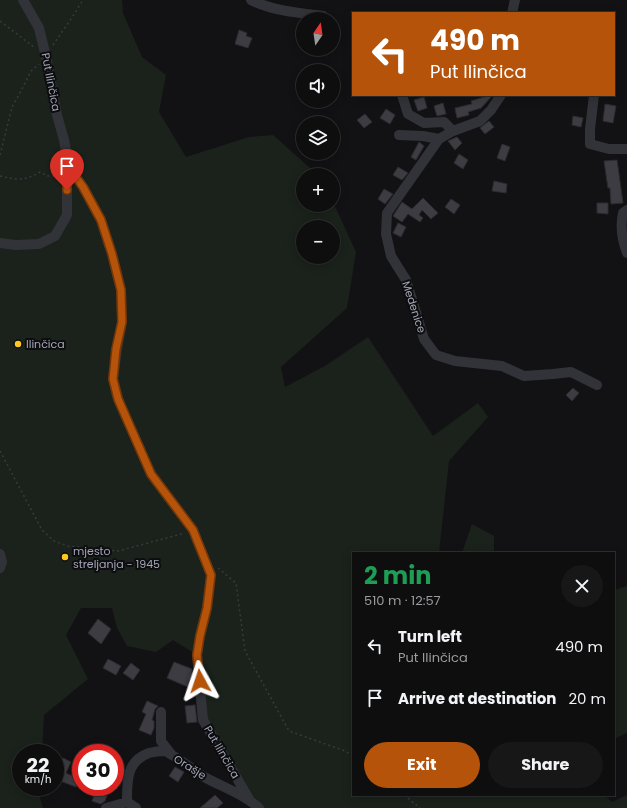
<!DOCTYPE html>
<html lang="en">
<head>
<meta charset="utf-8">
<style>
  body { margin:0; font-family:Poppins,sans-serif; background:#171718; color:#f1f3f6; height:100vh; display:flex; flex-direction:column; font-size:15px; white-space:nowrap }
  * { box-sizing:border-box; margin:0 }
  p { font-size:13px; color:#9b9c9e }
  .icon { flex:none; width:22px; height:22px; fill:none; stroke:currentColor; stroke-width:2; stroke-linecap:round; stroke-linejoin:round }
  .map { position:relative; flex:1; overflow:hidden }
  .panel { position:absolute; left:352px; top:552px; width:263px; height:244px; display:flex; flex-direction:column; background:#0e0e0f; border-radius:0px; box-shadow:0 2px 10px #0003,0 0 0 1px #2e2e2f }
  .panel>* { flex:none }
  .banner { position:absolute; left:352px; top:12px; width:263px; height:84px; border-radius:0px; box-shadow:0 2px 10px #0003,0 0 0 1px #2e2e2f; background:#b45309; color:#fff; overflow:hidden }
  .needle { width:26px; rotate:13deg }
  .fabs { position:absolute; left:296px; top:12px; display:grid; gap:8px }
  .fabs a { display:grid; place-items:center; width:44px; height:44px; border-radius:50%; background:#0e0e0f; box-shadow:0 2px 10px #0003,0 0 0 1px #2e2e2f; font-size:20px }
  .speed { position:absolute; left:12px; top:744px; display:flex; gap:8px; font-size:20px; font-weight:700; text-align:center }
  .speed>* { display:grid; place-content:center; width:52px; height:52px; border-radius:50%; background:#0e0e0f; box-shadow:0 2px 10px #0003,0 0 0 1px #2e2e2f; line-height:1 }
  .speed small { font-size:10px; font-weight:400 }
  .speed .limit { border:6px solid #d22; background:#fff; color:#111 }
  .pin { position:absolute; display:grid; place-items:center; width:34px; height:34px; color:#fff; margin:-41px -17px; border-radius:50% 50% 50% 0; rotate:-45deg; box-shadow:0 0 4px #0007 }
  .pin .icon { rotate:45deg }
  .me { position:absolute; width:44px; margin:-22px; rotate:355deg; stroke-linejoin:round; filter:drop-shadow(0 0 3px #0008) }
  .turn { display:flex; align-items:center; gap:14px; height:84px; padding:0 12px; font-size:18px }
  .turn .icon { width:52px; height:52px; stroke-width:2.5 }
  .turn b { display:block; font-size:28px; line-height:34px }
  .round { display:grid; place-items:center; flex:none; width:42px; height:42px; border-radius:21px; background:#171718 }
  .summary { display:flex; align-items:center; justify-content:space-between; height:68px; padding:0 12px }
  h1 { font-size:24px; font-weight:700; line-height:30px; color:#1e9e55 }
  .action { display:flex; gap:8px; margin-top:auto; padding:8px 12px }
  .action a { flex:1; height:46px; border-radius:24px; background:#b45309; color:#fff; font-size:16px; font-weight:700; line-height:46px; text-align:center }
  .action a+a { background:#171718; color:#f1f3f6 }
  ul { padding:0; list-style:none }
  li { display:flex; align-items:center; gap:12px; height:52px; padding:0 12px }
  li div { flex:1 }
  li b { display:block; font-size:15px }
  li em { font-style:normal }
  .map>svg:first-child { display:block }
  .green { fill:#1a221b; fill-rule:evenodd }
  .building { fill:#3c3c42; stroke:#2c2c30 }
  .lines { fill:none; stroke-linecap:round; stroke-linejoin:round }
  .path { stroke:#383a40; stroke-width:1.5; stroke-dasharray:2 3; stroke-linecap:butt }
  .minor { stroke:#323339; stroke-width:10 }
  .route-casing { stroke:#753606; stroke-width:10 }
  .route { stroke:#b45309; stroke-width:7 }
  .poi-dot { fill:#ffc81e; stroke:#0d0d0f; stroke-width:1.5 }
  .labels { text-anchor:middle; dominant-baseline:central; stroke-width:4; stroke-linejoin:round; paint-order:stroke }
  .street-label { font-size:11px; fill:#a2a6b6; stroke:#0d0d0f }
  .poi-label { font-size:11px; fill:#a2a6b6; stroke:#0d0d0f; text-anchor:start }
</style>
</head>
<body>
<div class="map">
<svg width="627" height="808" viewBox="0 0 627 808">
  <rect width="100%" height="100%" fill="#121214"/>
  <!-- green -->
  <path class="green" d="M0,0H122L123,13L142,57L166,75L159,112L186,157L249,137L273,135L318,175H303V205H333V202L356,252L347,308L281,367L285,387L325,366L368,337L433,436L478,403L488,417L449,461L439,553H353V795H604L612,802L627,795V808H260L203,720L197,655L173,640L156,652L127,646L117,628L112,608H81L66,635L88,679L44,715L42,753H21V787H37L43,808H0ZM303,227H333V257H303Z
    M472,524L494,536V553H462Z
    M627,586V733L614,739V590Z"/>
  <!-- building -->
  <path class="building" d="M239,30L247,33L246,36L252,38L248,48L235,44Z
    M491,95H493L481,108L468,112L469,115L457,118L455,108L472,104L471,101Z
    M424,97L427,108L418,111L414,100Z
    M443,103L446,114L437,116L434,106Z
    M605,104L616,106L613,123L603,121Z
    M386,109L395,115L390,124L380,118Z
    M365,114L372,122L364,128L357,120Z
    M573,116L583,118L581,127L572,125Z
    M489,121L494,127L485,134L480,128Z
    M457,137L462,143L455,150L448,141Z
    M419,142L424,146L416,160L411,157Z
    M502,144L510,147L505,161L497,158Z
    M459,154L468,160L463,169L454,163Z
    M617,160L623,203L611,204L610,188H608L604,161Z
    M398,167L408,173L402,180L393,175Z
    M494,181L507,184L506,193L492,191Z
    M384,189L393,194L385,204L378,199Z
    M423,198L438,213L431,219L422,210L419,215L423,218L420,222L408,214L402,222L393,216L402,202L412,209Z
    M451,199L460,205L454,214L445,207Z
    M597,203H608V214L597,213Z
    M398,223L406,227L401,237L393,233Z
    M573,388L579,393L572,401L566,395Z
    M98,619L111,629L101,644L88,633Z
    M108,659L121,666L116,675L103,668Z
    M174,662L192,669V676L188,687L167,678Z
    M131,663L140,670L133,680L123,673Z
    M147,701L158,706L155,709L152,720L154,721V728L151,735L139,730L146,714L142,712Z
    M195,705L197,722L187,723L185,706Z
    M63,758L71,762L66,773L79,779L76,787L55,779V767L58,768Z
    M175,767L184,772L178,782L169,776Z
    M97,787H110L105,801L101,804L92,801Z
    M215,795L223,803L217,808H200Z"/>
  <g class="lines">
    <!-- path -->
    <path class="path" d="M0,21L35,48
      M53,45L73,16L83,0
      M0,155L12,107L21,91L31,71L39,64
      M0,176C17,180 25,181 40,172L47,176H59
      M0,451L42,530L54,541L68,546L118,551L185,533
      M218,568L236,583L245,651L289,731L345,751L353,756
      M404,795L420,808"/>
    <!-- minor -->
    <path class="minor" d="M251,0C273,11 299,13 323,16
      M512,13L515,0
      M402,95L408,114L424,123L444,122L453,131
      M501,95L491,110L480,121L453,131L439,139L387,213L386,234L391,256L406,280L424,339L436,355L455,361L502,366L524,376L553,374L571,372L597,385
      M594,95L590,129V144L609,149H627
      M399,135L423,136L439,139
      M69,167L83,187L101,220L112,254L121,290L122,322L117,349L113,379L118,399L151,474L193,530L211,575L207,608L200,636L197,655L203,720L249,799
      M627,210L623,213C620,227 622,240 627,253
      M0,243L15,245L39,244L55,236L67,215V177L69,167L64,140L57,115L46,57L39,28L23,0
      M0,554L2,562L0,568
      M161,712V741L171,754
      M127,802L136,808
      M106,808L127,802C127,782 126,761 149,753C153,752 160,751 164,751C172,753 196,772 206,778C225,788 243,794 259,808"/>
  </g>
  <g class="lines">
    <defs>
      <path id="route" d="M67,190V177L69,167L83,187L101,220L112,254L121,290L122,322L116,349L113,379L118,399L151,474L193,530L211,575L207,608L200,636L197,655L200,681"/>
    </defs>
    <!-- route casing -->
    <use href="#route" class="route-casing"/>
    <!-- route -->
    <use href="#route" class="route"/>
  </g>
  <!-- markers -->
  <g class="poi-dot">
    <circle cx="18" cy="344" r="4"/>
    <circle cx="65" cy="557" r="4"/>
  </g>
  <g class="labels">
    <!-- street labels -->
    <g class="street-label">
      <text transform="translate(51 82) rotate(79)">Put Ilinčica</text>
      <text transform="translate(414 307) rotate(72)">Medenice</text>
      <text transform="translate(222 752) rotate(60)">Put Ilinčica</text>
      <text transform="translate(190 767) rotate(32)">Orašje</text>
    </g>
    <!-- poi labels -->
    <g class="poi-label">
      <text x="26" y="344">Ilinčica</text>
      <text x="73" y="551">mjesto<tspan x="73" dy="13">streljanja - 1945</tspan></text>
    </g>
  </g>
</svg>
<div class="fabs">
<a><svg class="needle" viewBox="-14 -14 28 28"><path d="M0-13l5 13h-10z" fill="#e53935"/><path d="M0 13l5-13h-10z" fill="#9b9c9e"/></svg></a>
<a><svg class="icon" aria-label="sound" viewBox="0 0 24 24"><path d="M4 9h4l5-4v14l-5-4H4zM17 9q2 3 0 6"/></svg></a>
<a><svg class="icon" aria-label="layers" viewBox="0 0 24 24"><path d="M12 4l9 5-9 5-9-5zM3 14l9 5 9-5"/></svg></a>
<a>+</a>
<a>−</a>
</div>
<div class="speed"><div>22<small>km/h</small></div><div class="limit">30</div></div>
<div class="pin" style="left:67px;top:190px;background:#d93025"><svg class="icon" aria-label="arrive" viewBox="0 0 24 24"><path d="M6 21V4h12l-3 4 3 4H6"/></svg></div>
<svg class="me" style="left:200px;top:681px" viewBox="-20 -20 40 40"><path d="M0-17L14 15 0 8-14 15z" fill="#b45309" stroke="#fff" stroke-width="4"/></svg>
<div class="banner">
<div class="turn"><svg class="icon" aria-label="left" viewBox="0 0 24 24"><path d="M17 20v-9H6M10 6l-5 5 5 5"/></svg><div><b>490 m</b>Put Ilinčica</div></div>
</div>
<section class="panel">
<div class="summary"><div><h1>2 min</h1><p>510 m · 12:57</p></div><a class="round"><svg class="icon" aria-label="close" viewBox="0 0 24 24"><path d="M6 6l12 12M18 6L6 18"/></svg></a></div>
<ul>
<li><svg class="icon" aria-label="left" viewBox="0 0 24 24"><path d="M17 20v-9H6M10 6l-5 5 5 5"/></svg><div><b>Turn left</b><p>Put Ilinčica</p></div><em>490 m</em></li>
<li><svg class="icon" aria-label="arrive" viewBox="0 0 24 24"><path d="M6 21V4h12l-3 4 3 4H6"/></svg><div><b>Arrive at destination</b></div><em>20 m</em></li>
</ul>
<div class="action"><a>Exit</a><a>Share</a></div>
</section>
</div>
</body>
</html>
